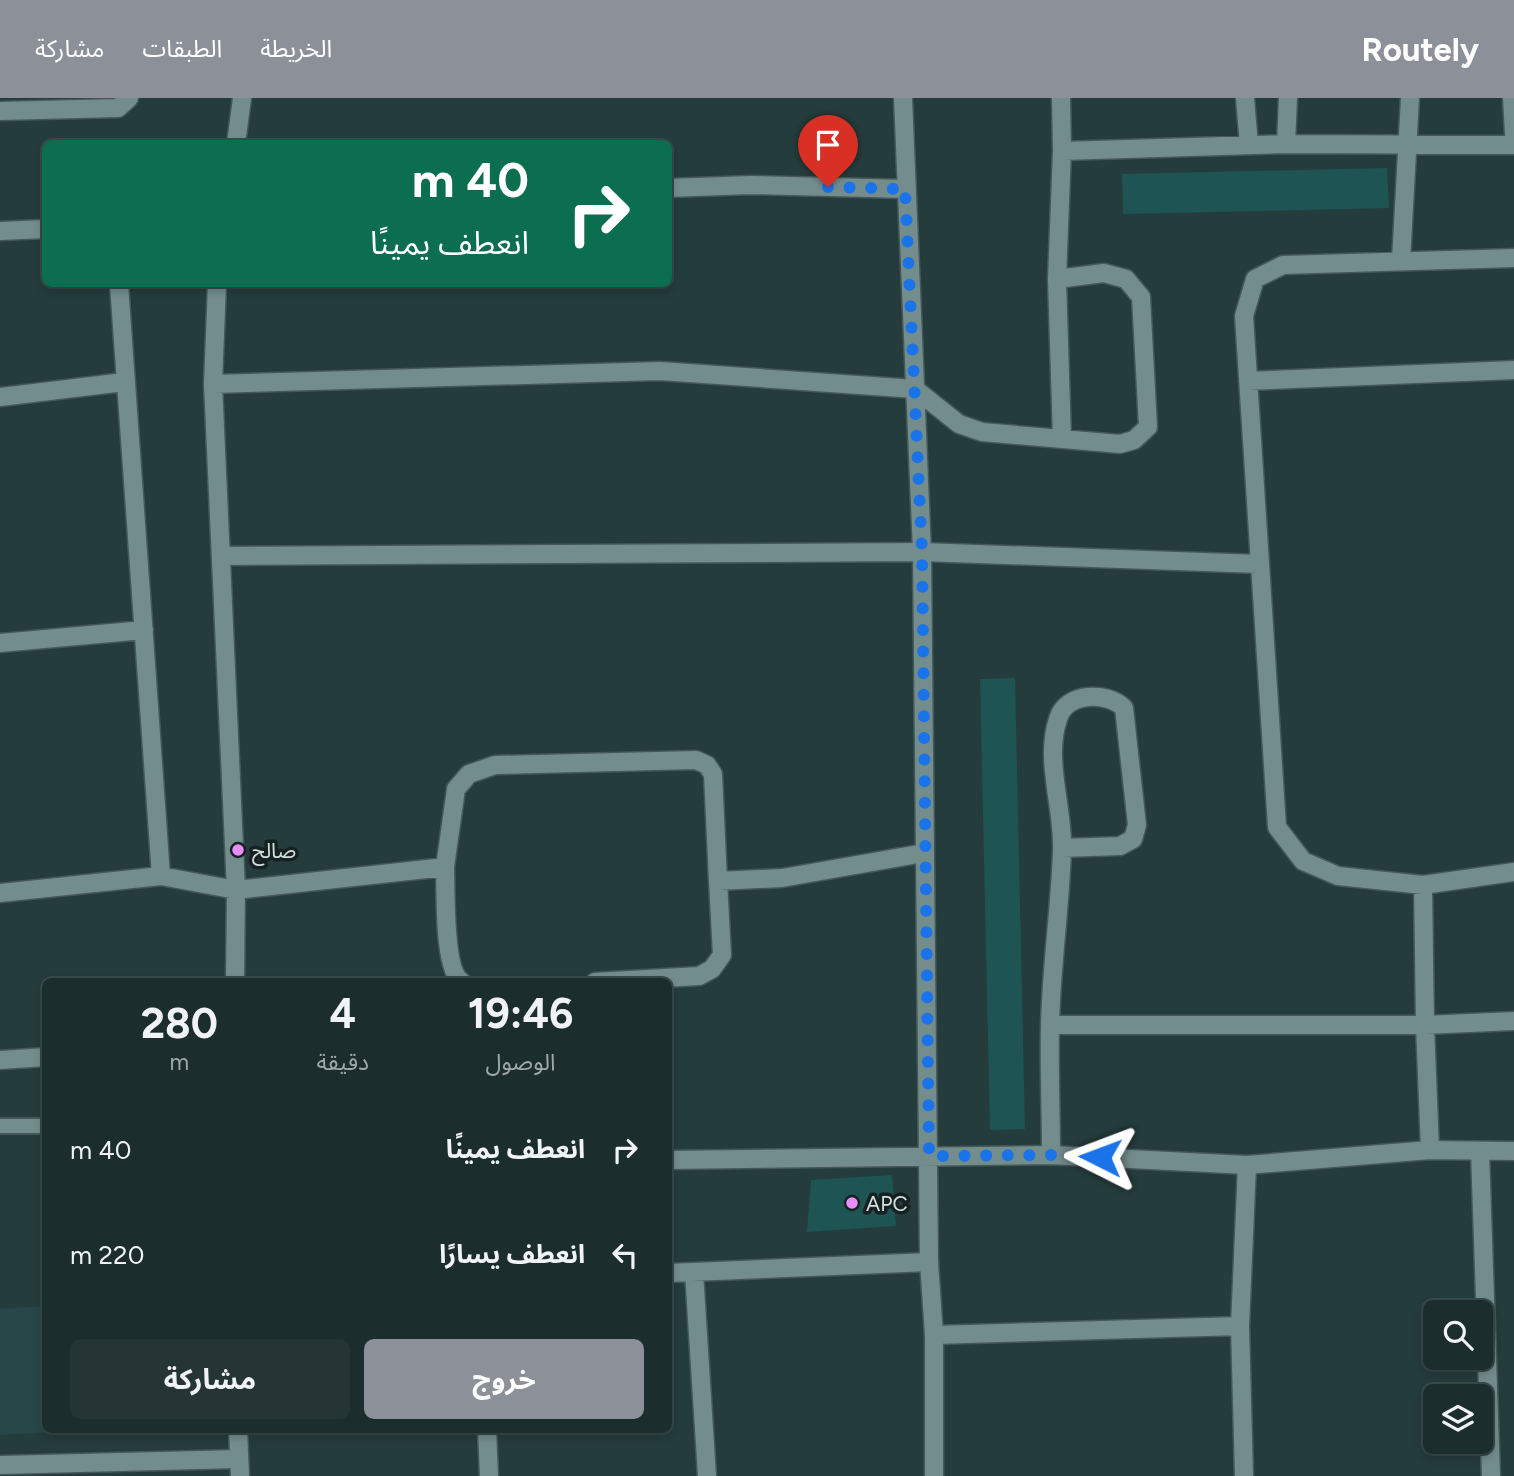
<!DOCTYPE html>
<html lang="ar">
<head>
<meta charset="utf-8">
<style>
  body { margin:0; font-family:Figtree,"Noto Sans Arabic",sans-serif; background:#253535; color:#f1f3f6; direction:rtl; height:100vh; display:flex; flex-direction:column; font-size:26px; white-space:nowrap }
  * { box-sizing:border-box; margin:0 }
  p { font-size:23px; color:#a0a8aa }
  .icon { flex:none; width:38px; height:38px; fill:none; stroke:currentColor; stroke-width:2; stroke-linecap:round; stroke-linejoin:round }
  .map { position:relative; flex:1; overflow:hidden; direction:ltr }
  .details { position:absolute; left:42px; top:880px; width:630px; height:455px; display:flex; flex-direction:column; background:#1c2d2d; border-radius:10px; box-shadow:0 4px 10px #0003,0 0 0 2px #3a4949; direction:rtl }
  .details>* { flex:none }
  .hud { position:absolute; left:42px; top:42px; width:630px; height:147px; border-radius:10px; box-shadow:0 4px 10px #0003,0 0 0 2px #3a4949; direction:rtl; background:#0b6e4f; color:#fff; overflow:hidden }
  .buttons { position:absolute; left:1423px; top:1202px; display:grid; gap:14px }
  .buttons a { display:grid; place-items:center; width:70px; height:70px; border-radius:10px; background:#1c2d2d; box-shadow:0 4px 10px #0003,0 0 0 2px #3a4949; font-size:35px }
  .pin { position:absolute; display:grid; place-items:center; width:60px; height:60px; color:#fff; margin:-72px -30px; border-radius:50% 50% 50% 0; rotate:-45deg; box-shadow:0 0 7px #0007 }
  .pin .icon { rotate:45deg }
  .me { position:absolute; width:77px; margin:-38px; rotate:273deg; stroke-linejoin:round; filter:drop-shadow(0 0 5px #0008) }
  .turn { display:flex; align-items:center; gap:24px; height:147px; padding:0 28px; font-size:32px }
  .turn .icon { width:91px; height:91px; stroke-width:2.5 }
  .turn b { display:block; font-size:49px; line-height:60px }
  .eta { display:flex; justify-content:space-evenly; align-items:center; height:119px; text-align:center }
  .eta b { font-size:42px; font-weight:700; line-height:49px }
  .action { display:flex; gap:14px; margin-top:auto; padding:14px 28px }
  .action a { flex:1; height:80px; border-radius:10px; background:#8c9099; color:#fff; font-size:28px; font-weight:700; line-height:80px; text-align:center }
  .action a+a { background:#253535; color:#f1f3f6 }
  ul { padding:0; list-style:none }
  li { display:flex; align-items:center; gap:21px; height:105px; padding:0 28px }
  li div { flex:1 }
  li b { display:block; font-size:26px }
  li em { font-style:normal }
  header { display:flex; align-items:center; gap:42px; box-sizing:border-box; height:98px; padding:0 35px; background:#8c9099; color:#fff }
  header strong { font-size:33px }
  nav { display:flex; gap:38px; margin-inline-start:auto; font-size:24px }
  .map>svg:first-child { display:block }
  .built { fill:#284748 }
  .building { fill:#1e5454 }
  .lines { fill:none; stroke-linecap:round; stroke-linejoin:round }
  .service-casing { stroke:#445858; stroke-width:18 }
  .minor-casing { stroke:#445858; stroke-width:21 }
  .tertiary-casing { stroke:#445858; stroke-width:21 }
  .service { stroke:#738c8c; stroke-width:14 }
  .minor { stroke:#738c8c; stroke-width:18 }
  .tertiary { stroke:#738c8c; stroke-width:18 }
  .route { stroke:#1a73e8; stroke-width:12; stroke-dasharray:0 21.6 }
  .poi-dot { fill:#ea8dfc; stroke:#172121; stroke-width:2.5 }
  .labels { text-anchor:middle; dominant-baseline:central; stroke-width:7; stroke-linejoin:round; paint-order:stroke }
  .poi-label { font-size:21px; fill:#d3e0e0; stroke:#172121; text-anchor:start }
</style>
</head>
<body>
<header>
<strong>Routely</strong>
<nav><a>الخريطة</a><a>الطبقات</a><a>مشاركة</a></nav>
</header>
<div class="map">
<svg width="1514" height="1378" viewBox="0 0 1514 1378">
  <rect width="100%" height="100%" fill="#253c3c"/>
  <!-- built -->
  <path class="built" d="M45,1208L46,1332H85L0,1337V1211Z"/>
  <!-- building -->
  <path class="building" d="M1387,70L1389,110L1123,116L1122,76Z
    M1015,580L1025,1031L990,1032L980,581Z
    M892,1077L896,1128L807,1134L811,1082Z"/>
  <g class="lines">
    <defs>
      <path id="service" d="M0,1028H46"/>
      <path id="minor" d="M1061,0L1062,53L1057,181L1062,341
        M1245,0L1249,47
        M1512,0L1514,36
        M0,13L118,10L129,0
        M236,46L242,0
        M1286,46L1288,0
        M1062,53L1286,46L1514,47
        M1514,160L1283,167L1255,181L1244,218L1277,729L1303,763L1338,778L1423,787L1514,774
        M1401,163L1410,0
        M119,186L161,778
        M217,186L213,286L236,792L235,884
        M1248,283L1514,272
        M213,286L660,273L915,291L959,326L982,334L1120,346L1134,342L1148,329L1141,199L1126,181L1104,175L1057,181
        M0,299L124,284
        M221,458L922,454L1259,466
        M0,545L144,532
        M445,769L456,691L469,676L495,667L696,662L707,667L713,676L718,783
        M1423,787L1425,927L1430,1052
        M0,795L161,778L236,792L445,769C446,792 443,873 462,884
        M595,884L699,878L712,871L722,857L718,783L782,780L924,755
        M1050,927H1425L1514,923
        M0,962L46,959
        M1480,1053L1491,1378
        M1051,1057C1051,1014 1049,972 1050,929C1051,870 1060,812 1062,753C1064,711 1044,663 1058,621C1066,594 1107,593 1124,610L1137,727L1133,741L1120,748L1062,750
        M694,1174L707,1378
        M668,1175L929,1164
        M934,1237L1240,1228
        M487,1332L489,1378
        M0,1367L239,1361
        M1244,1378L1240,1228L1247,1067"/>
      <path id="tertiary" d="M903,0L922,454L929,1164L934,1237V1378
        M668,90L751,87L905,91
        M0,133L46,131
        M668,1062L1051,1057L1247,1067L1430,1052L1514,1053
        M238,1332L240,1378"/>
    </defs>
    <!-- service casing -->
    <use href="#service" class="service-casing"/>
    <!-- minor casing -->
    <use href="#minor" class="minor-casing"/>
    <!-- tertiary casing -->
    <use href="#tertiary" class="tertiary-casing"/>
    <!-- service -->
    <use href="#service" class="service"/>
    <!-- minor -->
    <use href="#minor" class="minor"/>
    <!-- tertiary -->
    <use href="#tertiary" class="tertiary"/>
  </g>
  <g class="lines">
    <!-- route -->
    <path class="route" d="M828,89L905,91L922,454L929,1058L1051,1057L1100,1059"/>
  </g>
  <!-- markers -->
  <g class="poi-dot">
    <circle cx="238" cy="752" r="7"/>
    <circle cx="852" cy="1105" r="7"/>
  </g>
  <g class="labels">
    <!-- poi labels -->
    <g class="poi-label">
      <text x="252" y="752">صالح</text>
      <text x="866" y="1105">APC</text>
    </g>
  </g>
</svg>
<div class="buttons">
<a><svg class="icon" aria-label="search" viewBox="0 0 24 24"><circle cx="10" cy="10" r="6"/><path d="M15 15l6 6"/></svg></a>
<a><svg class="icon" aria-label="layers" viewBox="0 0 24 24"><path d="M12 4l9 5-9 5-9-5zM3 14l9 5 9-5"/></svg></a>
</div>
<div class="pin" style="left:828px;top:89px;background:#d93025"><svg class="icon" aria-label="arrive" viewBox="0 0 24 24"><path d="M6 21V4h12l-3 4 3 4H6"/></svg></div>
<svg class="me" style="left:1100px;top:1059px" viewBox="-20 -20 40 40"><path d="M0-17L14 15 0 8-14 15z" fill="#1a73e8" stroke="#fff" stroke-width="4"/></svg>
<div class="hud">
<div class="turn"><svg class="icon" aria-label="right" viewBox="0 0 24 24"><path d="M7 20v-9h11M14 6l5 5-5 5"/></svg><div><b>40 m</b>انعطف يمينًا</div></div>
</div>
<section class="details">
<div class="eta">
<div><b>19:46</b><p>الوصول</p></div>
<div><b>4</b><p>دقيقة</p></div>
<div><b>280</b><p>m</p></div>
</div>
<ul>
<li><svg class="icon" aria-label="right" viewBox="0 0 24 24"><path d="M7 20v-9h11M14 6l5 5-5 5"/></svg><div><b>انعطف يمينًا</b></div><em>40 m</em></li>
<li><svg class="icon" aria-label="left" viewBox="0 0 24 24"><path d="M17 20v-9H6M10 6l-5 5 5 5"/></svg><div><b>انعطف يسارًا</b></div><em>220 m</em></li>
</ul>
<div class="action"><a>خروج</a><a>مشاركة</a></div>
</section>
</div>
</body>
</html>
